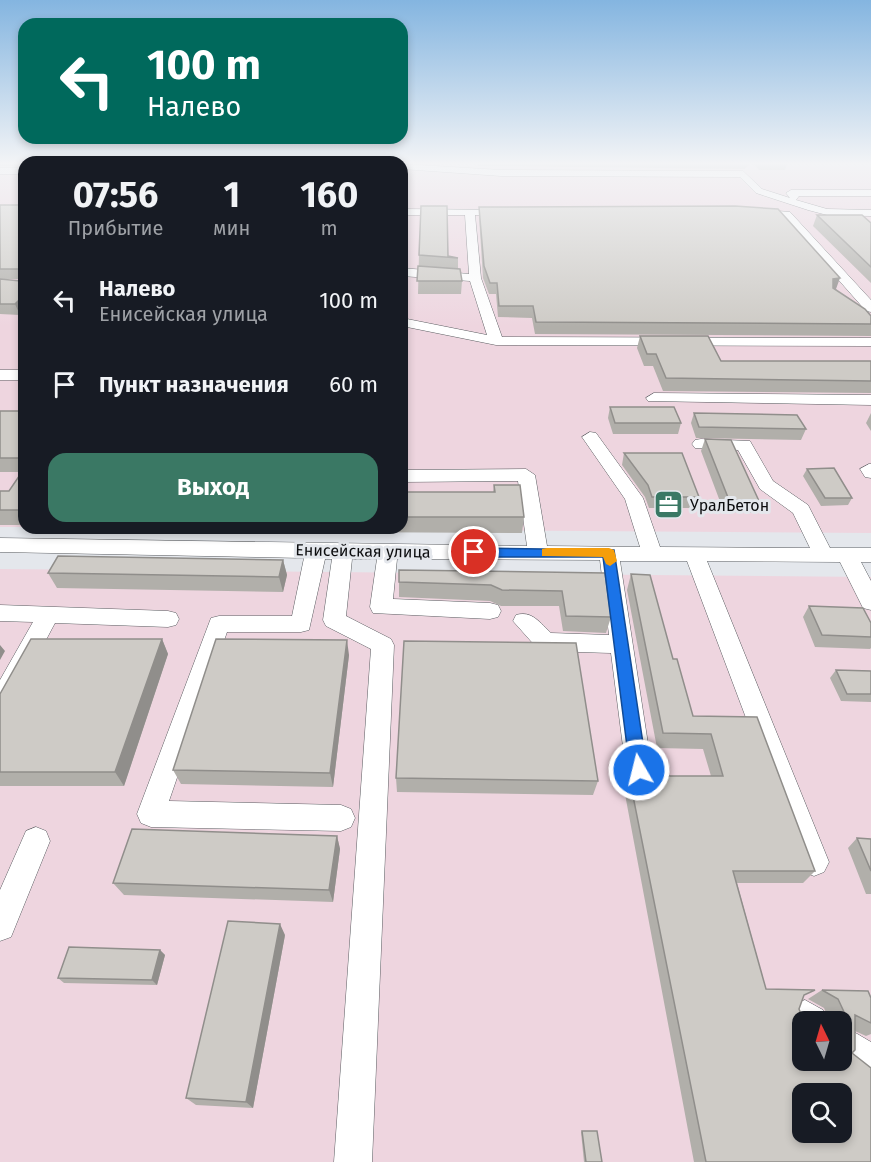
<!DOCTYPE html>
<html lang="ru">
<head>
<meta charset="utf-8">
<style>
  body { margin:0; font-family:"Fira Sans",sans-serif; background:#20242c; color:#f1f3f6; height:100vh; display:flex; flex-direction:column; font-size:22px; white-space:nowrap }
  * { box-sizing:border-box; margin:0 }
  p { font-size:20px; color:#9ea1a6 }
  .icon { flex:none; width:33px; height:33px; fill:none; stroke:currentColor; stroke-width:2; stroke-linecap:round; stroke-linejoin:round }
  .map { position:relative; flex:1; overflow:hidden }
  .details { position:absolute; left:18px; top:156px; width:390px; height:378px; display:flex; flex-direction:column; background:#171b24; border-radius:18px; box-shadow:0 3px 9px #0003 }
  .details>* { flex:none }
  .hud { position:absolute; left:18px; top:18px; width:390px; height:126px; border-radius:18px; box-shadow:0 3px 9px #0003; background:#00695c; color:#fff; overflow:hidden }
  .needle { width:39px; rotate:355deg }
  .controls { position:absolute; left:792px; top:1011px; display:grid; gap:12px }
  .controls a { display:grid; place-items:center; width:60px; height:60px; border-radius:12px; background:#171b24; box-shadow:0 3px 9px #0003; font-size:30px }
  .pin { position:absolute; display:grid; place-items:center; width:51px; height:51px; color:#fff; margin:-26px; border:3px solid #fff; border-radius:50%; box-shadow:0 2px 6px #0007 }
  .me { position:absolute; width:66px; margin:-33px; rotate:352deg; stroke-linejoin:round; filter:drop-shadow(0 0 4px #0008) }
  .turn { display:flex; align-items:center; gap:21px; height:126px; padding:0 30px; font-size:27px }
  .turn .icon { width:78px; height:78px; stroke-width:2.5 }
  .turn b { display:block; font-size:42px; line-height:51px }
  .eta { display:flex; justify-content:space-evenly; align-items:center; height:102px; text-align:center }
  .eta b { font-size:36px; font-weight:700; line-height:42px }
  .primary-button { display:flex; gap:12px; margin-top:auto; padding:12px 30px }
  .primary-button a { flex:1; height:69px; border-radius:18px; background:#3a7864; color:#fff; font-size:24px; font-weight:700; line-height:69px; text-align:center }
  ul { padding:0; list-style:none }
  li { display:flex; align-items:center; gap:18px; height:84px; padding:0 30px }
  li div { flex:1 }
  li b { display:block; font-size:22px }
  li em { font-style:normal }
  .map>svg:first-child { display:block }
  .industrial { fill:#eed5df; fill-rule:evenodd }
  .lines { fill:none; stroke-linecap:round; stroke-linejoin:round }
  .minor-casing { stroke:#5b5e62; stroke-width:1 }
  .minor { fill:#fff; fill-rule:evenodd }
  .wall { fill:#b1afaa }
  .shaded-wall { fill:#908e8b }
  .building { fill:#cecbc6; stroke:#908e8b; stroke-width:1.5; fill-rule:evenodd }
  .route { fill:#1a73e8; stroke:#114b97; stroke-width:1.5 }
  .slow { fill:#f59e0b }
  .labels { text-anchor:middle; dominant-baseline:central; stroke-width:6; stroke-linejoin:round; paint-order:stroke }
  .poi-label { font-size:16px; fill:#0c0d0f; stroke:#e4e7ec; text-anchor:start }
  .street-label { font-size:16px; fill:#0c0d0f; stroke:#e4e7ec }
</style>
</head>
<body>
<div class="map">
<svg width="871" height="1162" viewBox="0 0 871 1162">
  <rect width="100%" height="100%" fill="#e4e7ec"/>
  <!-- industrial -->
  <path class="industrial" d="M0,164H24V527H0Z
    M402,164H871V533L145,528H402Z
    M0,569L871,577V1162H0ZM802,1022H842V1060H802ZM802,1094H842V1132H802Z"/>
  <g class="lines">
    <defs>
      <path id="minor" d="M402,164L501,170L743,171L762,189L790,198L786,193L791,190H871V196H799L796,200L827,209L871,210V216L827,215L808,210L756,193L740,177L501,176L402,169Z
        M0,168H24V174H0Z
        M402,209L511,210L512,212L507,215H475L481,278L502,337L871,338V346L496,345L402,326V318L487,335L470,281L402,276V268L469,274L465,215H402Z
        M754,209L790,212L871,300V312L866,311L783,217L750,214L749,212Z
        M0,370H24V380H0Z
        M654,393L871,395V405L648,401L646,398Z
        M590,432L596,433L643,498L660,547L810,548L793,513L760,489L738,450L695,448L692,444L695,440L701,439L750,441L773,481L808,505L830,548H871V562H861L871,581V610L863,608L840,562L707,561L829,862L824,872L814,876L804,872L687,561H620L652,770L648,778L639,782L630,778L626,770L611,653L545,651L537,648L513,621L516,615C532,610 540,623 551,633L609,635L600,560L397,559L393,599L490,603L498,605L501,611L498,617L490,619L373,613L370,607L377,559H352L346,616L391,639L394,645L372,1162H334L371,649L326,626L323,620L332,559H325L309,630L301,632H227L169,801L341,805L351,809L355,818L351,827L341,831L151,827L141,823L137,814L211,618L219,616H292L304,558L0,552V538L527,546L518,481L402,482V470L526,469L535,475L547,546L640,547L625,499L582,437Z
        M869,464H871V478L865,477L860,469Z
        M0,605L168,611L176,613L179,619L176,625L168,627L55,623L9,709L0,712V680L33,622L0,621Z
        M36,827L46,831L50,841L11,937L0,941V890L26,831Z
        M805,1000L823,1010L828,1022H802V1035L793,1029L788,1017L793,1005Z
        M842,1025L871,1042V1080L859,1075L839,1060H842Z"/>
    </defs>
    <!-- minor casing -->
    <use href="#minor" class="minor-casing"/>
    <!-- minor -->
    <use href="#minor" class="minor"/>
  </g>
  <!-- wall -->
  <path class="wall" d="M0,164H24V166H0Z
    M477,164H750L744,169L478,166Z
    M754,164H787L785,170H759Z
    M0,205H24L20,315L0,314V279L20,281V279H0Z
    M479,207L836,289L871,324V336L535,334L532,318L498,317L496,294H489L483,278L479,217Z
    M817,215L871,223V283L813,226Z
    M419,255L448,256L458,258V269L462,281L461,294H418Z
    M640,336L721,361H871V393L663,391L653,366H644L637,348Z
    M610,407L681,423L678,434H613L608,418Z
    M402,410H405V439H402Z
    M0,411H24V525H0V491H9L22,472H0Z
    M694,413L806,429L801,440L696,438L691,423Z
    M871,413V431L866,423Z
    M705,439L759,501L754,513L724,512L701,451Z
    M624,453L699,497L695,508H649L645,497L622,465Z
    M807,469L852,498L848,505L821,506L803,476Z
    M494,485L524,517L522,533L333,532L332,528H402V492H493Z
    M283,560L287,575L283,592L57,588L48,573Z
    M605,573L611,617L606,633L563,631L559,606H501L490,601L399,597V582Z
    M631,574L673,659L693,716L757,717L815,871L803,883H737L766,989L802,998L799,1009L802,1060L842,1022H809L818,1016L827,1015L824,1008L808,999L822,990L871,998V1034L866,1036L855,1031L852,1053L871,1162H694L624,789L629,776H711L703,749L657,748L627,590Z
    M809,606L871,623V648L870,649L815,647L803,617Z
    M162,639L168,654L124,786H0V694Z
    M349,655L333,787L181,784L173,770Z
    M836,670L871,671V702L841,701L830,678Z
    M396,778L598,781L593,795L397,792Z
    M337,836L340,849L333,902L124,895L113,883Z
    M857,838L871,839V895V894H866L848,848Z
    M285,935L253,1108L196,1105L186,1098Z
    M160,950L165,955L157,985L64,983L58,978Z
    M582,1131L602,1162H584L581,1132Z"/>
  <!-- shaded-wall -->
  <path class="shaded-wall" d="M746,164H750L744,169Z
    M840,278L836,289L828,290L833,279Z
    M24,295V310L20,315L15,304Z
    M405,410L406,424L405,439Z
    M283,560L287,575L283,592L279,577Z
    M162,639L168,654L124,786L115,772Z
    M347,640L349,655L333,787L330,773Z
    M0,645L5,651L0,660Z
    M337,836L340,849L333,902L329,890Z
    M280,924L285,935L253,1108L246,1102Z
    M160,950L165,955L157,985L152,980Z"/>
  <!-- building -->
  <path class="building" d="M0,205H24V295L15,304H0V279L20,281L21,269H0Z
    M421,206H447L448,256L458,258L419,255Z
    M735,206L778,209L840,278L833,279V288L865,309L871,316V324L536,322L533,306H499L497,283H490L484,266L479,207Z
    M817,215H862L871,223V267Z
    M418,266L460,269L462,281H417Z
    M640,336H708L721,361H871V381L666,378L656,354H647Z
    M610,407H674L681,423H615Z
    M402,410H405V425H402Z
    M0,411H24V458H0Z
    M694,413L797,415L806,429L699,427Z
    M705,439L731,440L759,501L729,500Z
    M624,453H682L699,497H652L648,485Z
    M834,468L852,498H825L807,469Z
    M24,469V510H0V491H9Z
    M494,485H520L524,517H402V492H495Z
    M58,556L283,560L279,577L48,573Z
    M399,570L605,573L611,617L566,616L562,591L502,590L491,585L399,582Z
    M631,574L650,575L673,659H677L693,716L757,717L815,871H733L766,989L815,990L804,995L799,1009L804,1022H802V1060H842V1022H817L818,1016L845,1014L838,999L822,990L868,991L871,998V1023L855,1015V1050L852,1053L871,1068V1162H706L629,776H723L711,734L663,733ZM802,1094H842V1132H802Z
    M809,606L863,608L871,623V637L822,635Z
    M31,639H162L115,772H0V694Z
    M216,639L347,640L330,773L173,770Z
    M404,641L576,643L598,781L396,778Z
    M836,670L871,671V694H847Z
    M132,829L337,836L329,890L113,883Z
    M857,838L871,839V871Z
    M228,921L280,924L246,1102L186,1098Z
    M69,947L160,950L152,980L58,978Z
    M582,1131H597L602,1162H586Z"/>
  <!-- sky -->
  <linearGradient id="sky" x2="0" y2="1"><stop stop-color="#84b5e0"/><stop offset="0.5" stop-color="#f3f4f6"/><stop offset="1" stop-color="#f3f4f6" stop-opacity="0"/></linearGradient>
  <rect width="871" height="327" fill="url(#sky)"/>
  <!-- route -->
  <path class="route" d="M474,548L614,550L647,770L645,776L639,778L633,776L630,770L603,557H474L467,552Z"/>
  <!-- slow -->
  <path class="slow" d="M547,548H609L614,550L617,561L610,566L606,564L603,557L542,556V549Z"/>
  <!-- icons -->
  <defs>
    <symbol id="office-square" viewBox="-11 -11 22 22"><rect x="-9" y="-9" width="18" height="18" rx="4" fill="#3a7864" stroke="#e4e7ec"/><path d="M-6-3h4V-5.5h4V-3h4V5H-6ZM-1-4.5V-3h2v-1.5ZM-6 0V1H6V0Z" fill="#fff"/></symbol>
  </defs>
  <g fill-rule="evenodd">
    <use href="#office-square" x="652" y="488" width="33" height="33"/>
  </g>
  <g class="labels">
    <!-- poi labels -->
    <g class="poi-label">
      <text x="690" y="505">УралБетон</text>
    </g>
    <!-- street labels -->
    <g class="street-label">
      <text transform="translate(363 551) rotate(1)">Енисейская улица</text>
    </g>
  </g>
</svg>
<div class="controls">
<a><svg class="needle" viewBox="-14 -14 28 28"><path d="M0-13l5 13h-10z" fill="#e53935"/><path d="M0 13l5-13h-10z" fill="#9ea1a6"/></svg></a>
<a><svg class="icon" aria-label="search" viewBox="0 0 24 24"><circle cx="10" cy="10" r="6"/><path d="M15 15l6 6"/></svg></a>
</div>
<div class="pin" style="left:474px;top:552px;background:#d93025"><svg class="icon" aria-label="arrive" viewBox="0 0 24 24"><path d="M6 21V4h12l-3 4 3 4H6"/></svg></div>
<svg class="me" style="left:639px;top:770px" viewBox="-20 -20 40 40"><circle r="17" fill="#1a73e8" stroke="#fff" stroke-width="3"/><path d="M0-11L8 9 0 5-8 9z" fill="#fff"/></svg>
<div class="hud">
<div class="turn"><svg class="icon" aria-label="left" viewBox="0 0 24 24"><path d="M17 20v-9H6M10 6l-5 5 5 5"/></svg><div><b>100 m</b>Налево</div></div>
</div>
<section class="details">
<div class="eta">
<div><b>07:56</b><p>Прибытие</p></div>
<div><b>1</b><p>мин</p></div>
<div><b>160</b><p>m</p></div>
</div>
<ul>
<li><svg class="icon" aria-label="left" viewBox="0 0 24 24"><path d="M17 20v-9H6M10 6l-5 5 5 5"/></svg><div><b>Налево</b><p>Енисейская улица</p></div><em>100 m</em></li>
<li><svg class="icon" aria-label="arrive" viewBox="0 0 24 24"><path d="M6 21V4h12l-3 4 3 4H6"/></svg><div><b>Пункт назначения</b></div><em>60 m</em></li>
</ul>
<div class="primary-button"><a>Выход</a></div>
</section>
</div>
</body>
</html>
